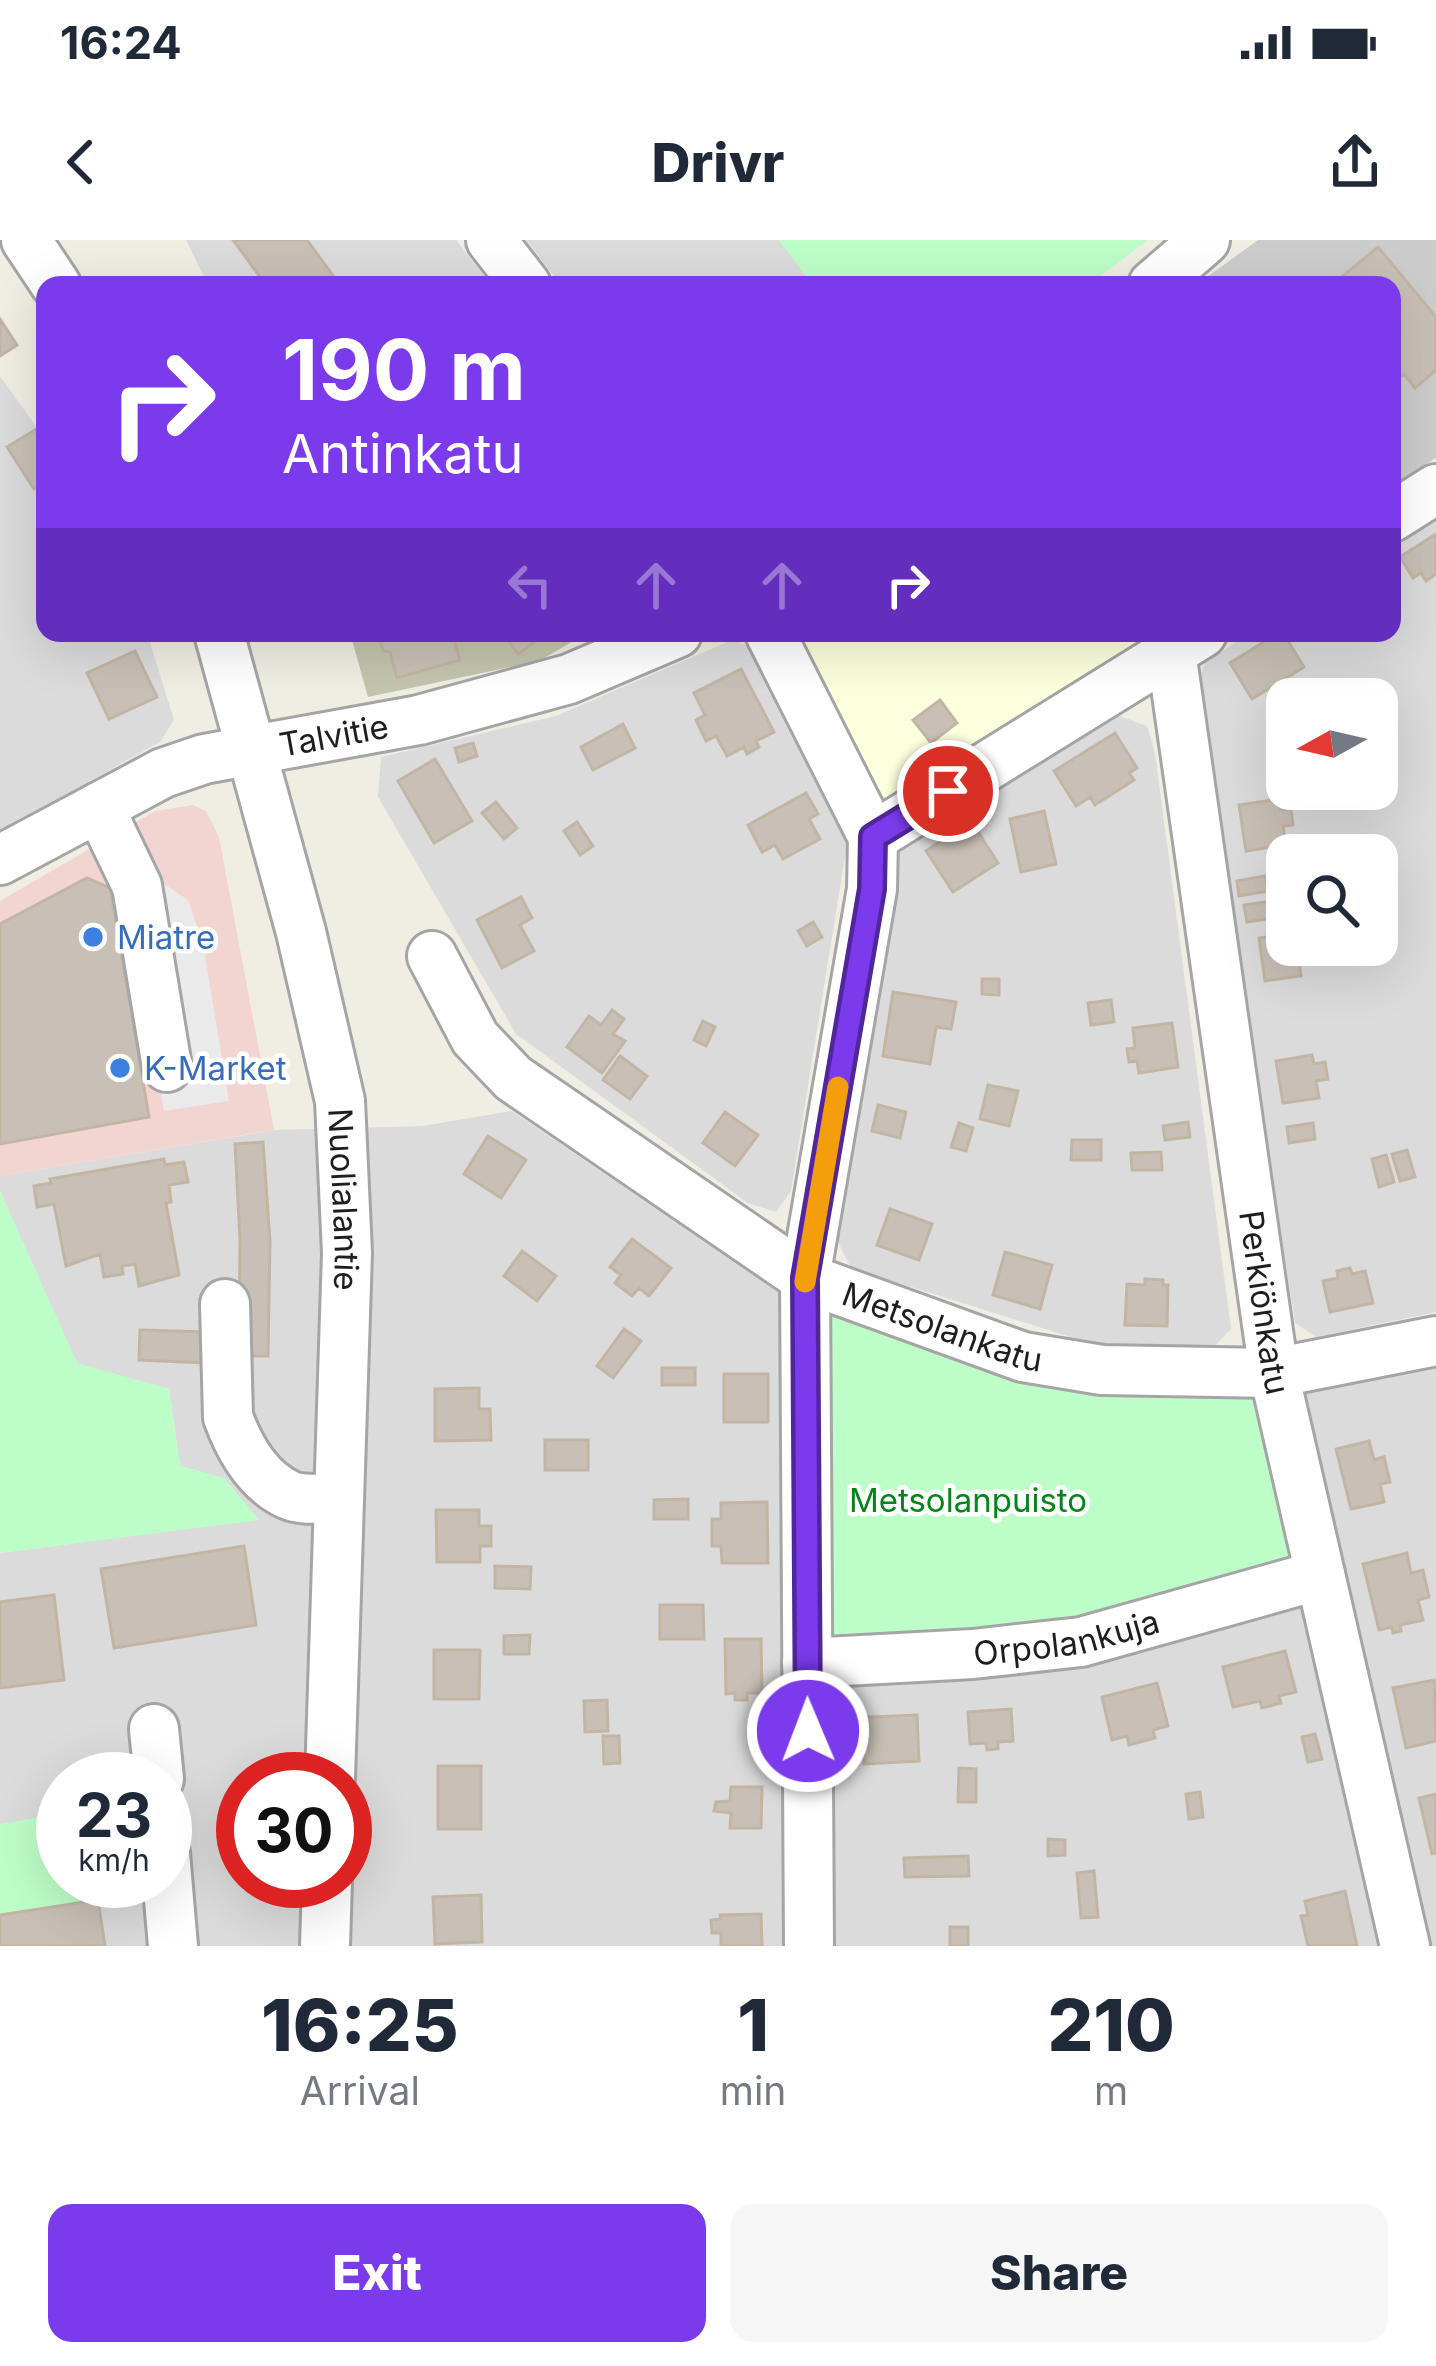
<!DOCTYPE html>
<html lang="en">
<head>
<meta charset="utf-8">
<style>
  body { margin:0; font-family:Inter,sans-serif; background:#f6f6f7; color:#1f2937; height:100vh; display:flex; flex-direction:column; font-size:45px; white-space:nowrap }
  * { box-sizing:border-box; margin:0 }
  p { font-size:39px; color:#747a83 }
  .icon { flex:none; width:66px; height:66px; fill:none; stroke:currentColor; stroke-width:2; stroke-linecap:round; stroke-linejoin:round }
  .map { position:relative; height:1706px; overflow:hidden }
  .drawer { display:flex; flex-direction:column; background:#fff; flex:1 }
  .drawer>* { flex:none }
  .banner { position:absolute; left:36px; top:36px; width:1365px; height:366px; border-radius:24px; box-shadow:0 12px 48px #0002; background:#7c3aed; color:#fff; overflow:hidden }
  .needle { width:78px; rotate:262deg }
  .buttons { position:absolute; left:1266px; top:438px; display:grid; gap:24px }
  .buttons a { display:grid; place-items:center; width:132px; height:132px; border-radius:24px; background:#fff; box-shadow:0 12px 48px #0002; font-size:60px }
  .speed { position:absolute; left:36px; top:1512px; display:flex; gap:24px; font-size:60px; font-weight:700; text-align:center }
  .speed>* { display:grid; place-content:center; width:156px; height:156px; border-radius:50%; background:#fff; box-shadow:0 12px 48px #0002; line-height:1 }
  .speed small { font-size:30px; font-weight:400 }
  .speed .limit { border:18px solid #d22; background:#fff; color:#111 }
  .pin { position:absolute; display:grid; place-items:center; width:102px; height:102px; color:#fff; margin:-51px; border:6px solid #fff; border-radius:50%; box-shadow:0 3px 12px #0007 }
  .me { position:absolute; width:132px; margin:-66px; rotate:359deg; stroke-linejoin:round; filter:drop-shadow(0 0 9px #0008) }
  .turn { display:flex; align-items:center; gap:42px; height:252px; padding:0 48px; font-size:54px }
  .turn .icon { width:156px; height:156px; stroke-width:2.5 }
  .turn b { display:block; font-size:84px; line-height:102px }
  .lanes { display:flex; align-items:center; height:114px; padding:0 48px; background:#0003; justify-content:center; gap:60px; direction:ltr }
  .lanes .off { opacity:.35 }
  .eta { display:flex; justify-content:space-evenly; align-items:center; height:204px; text-align:center }
  .eta b { font-size:72px; font-weight:800; line-height:84px }
  .action { display:flex; gap:24px; margin-top:auto; padding:24px 48px }
  .action a { flex:1; height:138px; border-radius:24px; background:#7c3aed; color:#fff; font-size:48px; font-weight:800; line-height:138px; text-align:center }
  .action a+a { background:#f6f6f7; color:#1f2937 }
  .status { display:flex; justify-content:space-between; align-items:center; height:84px; padding:0 60px; background:#fff; direction:ltr }
  .status svg { height:33px; fill:currentColor }
  header { display:flex; justify-content:space-between; align-items:center; height:156px; padding:0 48px; background:#fff; font-size:54px; font-weight:800 }
  .map>svg:first-child { display:block }
  .residential { fill:#dcdbdb; fill-rule:evenodd }
  .commercial { fill:#f2d5d1 }
  .education { fill:#fcffdd }
  .religious { fill:#ccc }
  .construction { fill:#c3c5ae }
  .park { fill:#bdfec8 }
  .parking { fill:#eaeaea }
  .building { fill:#c8c0b6; stroke:#c3b5a4; stroke-width:3 }
  .lines { fill:none; stroke-linecap:round; stroke-linejoin:round }
  .minor-casing { stroke:#a5a5a5; stroke-width:54 }
  .minor { stroke:#fff; stroke-width:48 }
  .route-casing { stroke:#51269a; stroke-width:30 }
  .route { stroke:#7c3aed; stroke-width:21 }
  .slow { stroke:#f59e0b; stroke-width:21 }
  .shop-dot { fill:#3f7fe0; stroke:#fff; stroke-width:4.5 }
  .labels { text-anchor:middle; dominant-baseline:central; stroke-width:9; stroke-linejoin:round; paint-order:stroke }
  .street-label { font-size:33px; fill:#1e1e1e; stroke:#fff }
  .shop-label { font-size:33px; fill:#366cbe; stroke:#fff; text-anchor:start }
  .park-label { font-size:33px; fill:#038619; stroke:#fff }
</style>
</head>
<body>
<div class="status"><b>16:24</b><svg viewBox="0 0 49 12"><path d="M0 12V9h3v3zM5 12V6h3v6zM10 12V3h3v9zM15 12V0h3v12zM26 1h20v11H26zM47 4h2v5h-2z"/></svg></div>
<header><svg class="icon" aria-label="back" viewBox="0 0 24 24"><path d="M15 5l-7 7 7 7"/></svg>Drivr<svg class="icon" aria-label="share" viewBox="0 0 24 24"><path d="M12 15V3M7 8l5-5 5 5M5 13v7h14v-7"/></svg></header>
<div class="map">
<svg width="1436" height="1706" viewBox="0 0 1436 1706">
  <rect width="100%" height="100%" fill="#f0ede3"/>
  <!-- residential -->
  <path class="residential" d="M186,0H456L491,45H208Z
    M526,0H779L813,45H561Z
    M0,136L45,199V393H147L174,480L160,502L0,591Z
    M1436,275V1072L1316,1097L1295,1083L1197,448L1205,422L1251,393H1392V303ZM1287,459H1377V549H1287ZM1287,615H1377V705H1287Z
    M732,400L750,407L848,598L791,951L776,972L748,963L516,794L378,557L381,517L556,476Z
    M1117,475L1147,486L1155,513L1231,1089L1210,1111L1096,1105L851,1028L835,996L899,612Z
    M512,871L779,1053L796,1434L1292,1145L1436,1113V1706H0V1313L258,1279L224,1238L180,1226L169,1149L77,1124L0,951V936L275,890L423,886ZM63,1539H165V1641H63ZM243,1539H345V1641H243Z"/>
  <!-- commercial -->
  <path class="commercial" d="M193,565L206,571L219,597L274,890L0,936V661L155,571Z"/>
  <!-- education -->
  <path class="education" d="M795,393H1159L895,562L882,557L872,543Z"/>
  <!-- religious -->
  <path class="religious" d="M1258,0H1436V218L1392,246V45H1196Z"/>
  <!-- construction -->
  <path class="construction" d="M350,393H587L539,421L368,457Z"/>
  <!-- park -->
  <path class="park" d="M779,0H1148L1089,45H813Z
    M0,951L77,1123L169,1149L180,1226L224,1238L259,1280L0,1313Z
    M830,1069L1255,1155L1304,1334L1080,1393L825,1400L821,1073Z
    M63,1573V1641H87L90,1661L0,1675V1584Z"/>
  <!-- parking -->
  <path class="parking" d="M145,631L188,660L203,703L229,861L164,871L125,646Z"/>
  <!-- building -->
  <path class="building" d="M233,0H307L340,45H266Z
    M1378,7L1436,77V130L1415,148L1404,134L1392,144V45H1332Z
    M0,79L17,105L0,116Z
    M45,184V242L34,249L7,207Z
    M1436,294V334L1426,341L1421,333L1413,338L1400,317Z
    M378,393H452L460,420L397,438L390,412L383,411Z
    M503,393H547L518,414Z
    M1278,393H1283L1304,427L1252,459L1230,423Z
    M135,411L157,457L109,479L87,433Z
    M741,429L774,492L756,501L759,507L747,514L744,507L727,516L716,496L706,501L696,480L705,475L694,453Z
    M940,460L957,483L931,503L913,480Z
    M623,484L635,508L593,530L581,507Z
    M1115,493L1137,528L1129,533L1134,540L1095,565L1090,557L1076,566L1054,531Z
    M473,503L477,516L459,522L455,508Z
    M435,519L472,581L434,603L398,541Z
    M806,553L818,574L809,579L820,599L783,619L775,605L762,612L748,585Z
    M1278,559L1280,570L1291,569L1293,585L1283,586L1286,605L1246,611L1239,565Z
    M496,562L517,588L504,599L482,573Z
    M1044,571L1056,624L1021,632L1010,579Z
    M971,581L998,623L953,652L926,611Z
    M577,582L593,606L580,615L564,591Z
    M1265,636L1268,651L1239,656L1237,641Z
    M87,638L110,648L149,877L0,904V684Z
    M521,657L532,678L520,685L534,711L502,728L477,680Z
    M1287,659V676L1247,682L1244,665Z
    M813,682L822,697L807,706L798,691Z
    M1287,694V705H1307L1308,717L1299,718L1301,736L1265,741L1259,698Z
    M982,739H999V755L982,754Z
    M893,752L956,762L951,789L936,787L930,824L883,816Z
    M1111,760L1114,782L1091,785L1088,763Z
    M612,770L624,779L613,794L625,801L602,833L567,807L589,776L601,785Z
    M703,781L715,787L706,806L694,800Z
    M1172,783L1178,827L1139,833L1137,821L1129,822L1127,809L1135,808L1133,788Z
    M1312,815L1314,824L1325,822L1328,839L1316,841L1319,858L1283,863L1276,821Z
    M620,816L647,836L630,859L603,840Z
    M988,845L1018,851L1009,886L980,879Z
    M878,865L906,872L900,898L872,891Z
    M725,872L758,895L735,926L703,903Z
    M1188,882L1190,897L1165,900L1163,886Z
    M959,883L973,888L966,911L951,907Z
    M1313,883L1315,899L1289,903L1287,887Z
    M488,896L526,920L501,958L464,934Z
    M1072,900H1101V920H1071Z
    M263,902L270,1001L268,1116H239L240,1000L235,904Z
    M1407,910L1415,937L1400,941L1392,914Z
    M1161,912L1162,930H1132L1131,913Z
    M1386,915L1394,942L1379,947L1372,919Z
    M164,919L165,925L184,922L188,942L169,945L171,962L166,963L179,1035L139,1046L135,1024L122,1026L123,1034L104,1037L100,1014L66,1026L54,964L37,967L34,946L51,943L50,939Z
    M890,969L932,984L919,1020L877,1005Z
    M632,999L671,1028L649,1056L639,1048L632,1056L615,1043L621,1035L610,1027Z
    M522,1011L556,1036L537,1061L504,1036Z
    M1005,1012L1052,1025L1040,1069L993,1055Z
    M1350,1028L1352,1034L1365,1031L1373,1063L1330,1072L1323,1041L1338,1038L1337,1031Z
    M1145,1039L1163,1040V1045H1168L1167,1086L1125,1085L1127,1044L1145,1045Z
    M624,1089L641,1101L613,1138L597,1126Z
    M140,1090L207,1092L205,1123L139,1120Z
    M662,1128H695V1145H662Z
    M724,1134H768V1182H724Z
    M479,1148V1169H490L491,1200L435,1201V1149Z
    M545,1200H588V1230H545Z
    M1369,1201L1374,1220L1384,1217L1390,1242L1380,1244L1384,1262L1351,1269L1336,1209Z
    M688,1259V1279H654V1260Z
    M767,1262L768,1323H722L721,1306H712V1279H721V1263Z
    M436,1270H479V1286H491V1306H480V1322H437Z
    M244,1306L256,1385L114,1408L101,1329Z
    M1407,1313L1411,1333L1423,1330L1429,1357L1418,1360L1423,1380L1400,1385L1401,1391L1393,1393L1392,1387L1379,1390L1363,1324Z
    M495,1326L531,1327L530,1349L495,1348Z
    M54,1355L64,1440L0,1448V1362Z
    M660,1365H703L704,1399H660Z
    M530,1395L529,1414H504V1396Z
    M725,1399H761L762,1453H747V1460H735V1453L726,1454Z
    M434,1410H480L479,1459H434Z
    M1285,1411L1296,1452L1279,1456L1281,1463L1262,1468L1260,1461L1233,1467L1223,1427Z
    M1434,1440L1436,1501L1406,1508L1393,1448Z
    M1157,1443L1168,1486L1153,1490L1155,1498L1129,1505L1127,1496L1112,1500L1102,1457Z
    M607,1460L608,1491L585,1492L584,1461Z
    M1011,1469L1013,1501L998,1502V1509L987,1510L986,1503L970,1504L968,1472Z
    M917,1475L919,1521L864,1524L863,1509L849,1510L848,1478Z
    M1315,1494L1322,1519L1308,1522L1302,1497Z
    M603,1496H619L620,1523L604,1524Z
    M438,1526H481V1589H438Z
    M959,1528L976,1529V1562H958Z
    M731,1547H762L761,1588H730L731,1573L714,1571L716,1562L730,1561Z
    M1200,1552L1203,1577L1189,1579L1186,1554Z
    M1436,1554V1613L1432,1614L1419,1558Z
    M1048,1599L1065,1600V1615L1048,1616Z
    M968,1616L969,1636L905,1637L904,1618Z
    M1094,1631L1098,1677L1081,1678L1077,1633Z
    M1345,1651L1357,1706H1308L1301,1676L1308,1675L1305,1661Z
    M481,1655L482,1702L435,1704L433,1657Z
    M98,1660L105,1706H0V1675Z
    M761,1674L762,1706H721V1693H712L711,1680L721,1679L720,1675Z
    M950,1687H968V1706H950Z"/>
  <g class="lines">
    <defs>
      <g id="minor">
        <path d="M26,0L56,45"/>
        <path d="M491,0L526,45"/>
        <path d="M1153,45L1205,0"/>
        <path d="M1392,277L1436,249"/>
        <path id="s1" d="M219,393L301,692L340,861L347,1013L330,1539"/>
        <path d="M770,393L873,597L872,649L805,1038L809,1706"/>
        <path id="s2" d="M1171,412L1274,1133L1405,1706"/>
        <path d="M99,567L137,646L167,827"/>
        <path d="M873,597L1202,393"/>
        <path id="s3" d="M0,620L163,533L204,519L419,480L569,439L677,393"/>
        <path id="s4" d="M432,716L475,798L513,838L805,1038L1023,1117L1102,1130L1274,1133L1436,1101"/>
        <path d="M225,1064L228,1177C239,1207 258,1241 289,1255C302,1261 323,1258 339,1259"/>
        <path id="s5" d="M807,1423L973,1414L1081,1402L1320,1335"/>
        <path d="M154,1489L159,1539"/>
        <path d="M165,1613L173,1706"/>
        <path d="M325,1706L327,1641"/>
      </g>
    </defs>
    <!-- minor casing -->
    <use href="#minor" class="minor-casing"/>
    <!-- minor -->
    <use href="#minor" class="minor"/>
  </g>
  <g class="lines">
    <defs>
      <path id="route" d="M808,1491L805,1038L872,649L873,597L948,551"/>
    </defs>
    <!-- route casing -->
    <use href="#route" class="route-casing"/>
    <!-- route -->
    <use href="#route" class="route"/>
    <!-- slow -->
    <path class="slow" d="M805,1042L838,847"/>
  </g>
  <!-- markers -->
  <g class="shop-dot">
    <circle cx="93" cy="697" r="12"/>
    <circle cx="120" cy="828" r="12"/>
  </g>
  <g class="labels">
    <!-- street labels -->
    <g class="street-label">
      <text stroke="none"><textPath href="#s3" startOffset="360">Talvitie</textPath></text>
      <text stroke="none"><textPath href="#s1" startOffset="582">Nuolialantie</textPath></text>
      <text stroke="none"><textPath href="#s2" startOffset="657">Perkiönkatu</textPath></text>
      <text stroke="none"><textPath href="#s4" startOffset="648">Metsolankatu</textPath></text>
      <text stroke="none"><textPath href="#s5" startOffset="261">Orpolankuja</textPath></text>
    </g>
    <!-- shop labels -->
    <g class="shop-label">
      <text x="117" y="697">Miatre</text>
      <text x="144" y="828">K-Market</text>
    </g>
    <!-- park labels -->
    <g class="park-label">
      <text x="968" y="1260">Metsolanpuisto</text>
    </g>
  </g>
</svg>
<div class="buttons">
<a><svg class="needle" viewBox="-14 -14 28 28"><path d="M0-13l5 13h-10z" fill="#e53935"/><path d="M0 13l5-13h-10z" fill="#747a83"/></svg></a>
<a><svg class="icon" aria-label="search" viewBox="0 0 24 24"><circle cx="10" cy="10" r="6"/><path d="M15 15l6 6"/></svg></a>
</div>
<div class="speed"><div>23<small>km/h</small></div><div class="limit">30</div></div>
<div class="pin" style="left:948px;top:551px;background:#d93025"><svg class="icon" aria-label="arrive" viewBox="0 0 24 24"><path d="M6 21V4h12l-3 4 3 4H6"/></svg></div>
<svg class="me" style="left:808px;top:1491px" viewBox="-20 -20 40 40"><circle r="17" fill="#7c3aed" stroke="#fff" stroke-width="3"/><path d="M0-11L8 9 0 5-8 9z" fill="#fff"/></svg>
<div class="banner">
<div class="turn"><svg class="icon" aria-label="right" viewBox="0 0 24 24"><path d="M7 20v-9h11M14 6l5 5-5 5"/></svg><div><b>190 m</b>Antinkatu</div></div>
<div class="lanes"><svg class="icon off" aria-label="left" viewBox="0 0 24 24"><path d="M17 20v-9H6M10 6l-5 5 5 5"/></svg><svg class="icon off" aria-label="ahead" viewBox="0 0 24 24"><path d="M12 20V5M6 11l6-6 6 6"/></svg><svg class="icon off" aria-label="ahead" viewBox="0 0 24 24"><path d="M12 20V5M6 11l6-6 6 6"/></svg><svg class="icon" aria-label="right" viewBox="0 0 24 24"><path d="M7 20v-9h11M14 6l5 5-5 5"/></svg></div>
</div>
</div>
<section class="drawer">
<div class="eta">
<div><b>16:25</b><p>Arrival</p></div>
<div><b>1</b><p>min</p></div>
<div><b>210</b><p>m</p></div>
</div>
<div class="action"><a>Exit</a><a>Share</a></div>
</section>
</body>
</html>
